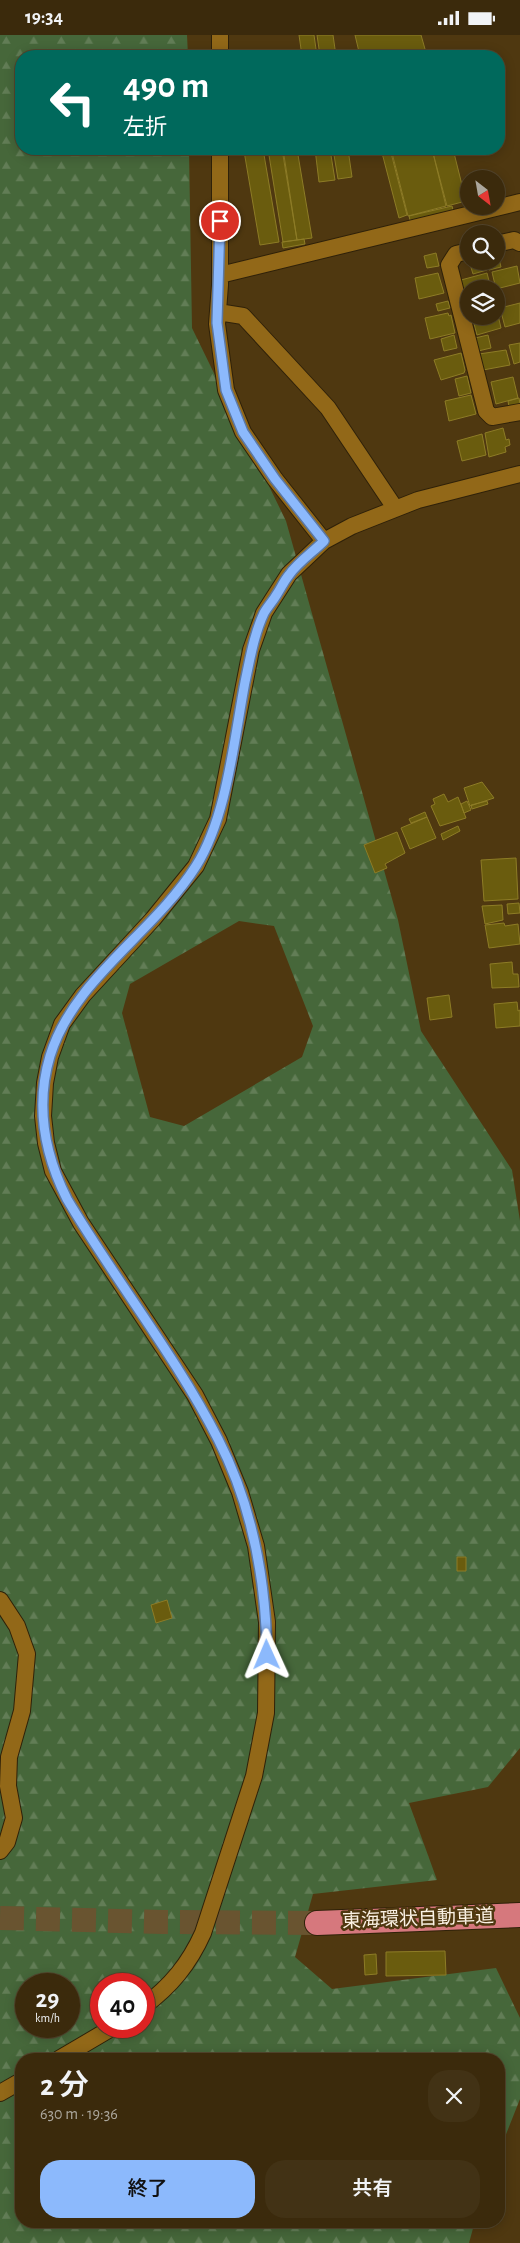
<!DOCTYPE html>
<html lang="ja">
<head>
<meta charset="utf-8">
<style>
  body { margin:0; font-family:"Alegreya Sans","Noto Sans JP",sans-serif; background:#423215; color:#f1f3f6; height:100vh; display:flex; flex-direction:column; font-size:19px; white-space:nowrap }
  * { box-sizing:border-box; margin:0 }
  p { font-size:16px; color:#aca79d }
  .icon { flex:none; width:28px; height:28px; fill:none; stroke:currentColor; stroke-width:2; stroke-linecap:round; stroke-linejoin:round }
  .map { position:relative; flex:1; overflow:hidden }
  .details { position:absolute; left:15px; top:2018px; width:490px; height:175px; display:flex; flex-direction:column; background:#3b2a0c; border-radius:20px; box-shadow:0 2px 12px #0003,0 0 0 1px #54462d }
  .details>* { flex:none }
  .banner { position:absolute; left:15px; top:15px; width:490px; height:105px; border-radius:20px; box-shadow:0 2px 12px #0003,0 0 0 1px #54462d; background:#00695c; color:#fff; overflow:hidden }
  .needle { width:32px; rotate:149deg }
  .tools { position:absolute; left:460px; top:135px; display:grid; gap:10px }
  .tools a { display:grid; place-items:center; width:45px; height:45px; border-radius:50%; background:#3b2a0c; box-shadow:0 2px 12px #0003,0 0 0 1px #54462d; font-size:25px }
  .speed { position:absolute; left:15px; top:1938px; display:flex; gap:10px; font-size:25px; font-weight:700; text-align:center }
  .speed>* { display:grid; place-content:center; width:65px; height:65px; border-radius:50%; background:#3b2a0c; box-shadow:0 2px 12px #0003,0 0 0 1px #54462d; line-height:1 }
  .speed small { font-size:12px; font-weight:400 }
  .speed .limit { border:8px solid #d22; background:#fff; color:#111 }
  .pin { position:absolute; display:grid; place-items:center; width:42px; height:42px; color:#fff; margin:-21px; border:2px solid #fff; border-radius:50%; box-shadow:0 1px 5px #0007 }
  .me { position:absolute; width:55px; margin:-28px; rotate:359deg; stroke-linejoin:round; filter:drop-shadow(0 0 4px #0008) }
  .turn { display:flex; align-items:center; gap:18px; height:105px; padding:0 25px; font-size:22px }
  .turn .icon { width:65px; height:65px; stroke-width:2.5 }
  .turn b { display:block; font-size:35px; line-height:42px }
  .round { display:grid; place-items:center; flex:none; width:52px; height:52px; border-radius:20px; background:#423215 }
  .headline { display:flex; align-items:center; justify-content:space-between; height:85px; padding:0 25px }
  h1 { font-size:30px; font-weight:600; line-height:38px }
  .action { display:flex; gap:10px; margin-top:auto; padding:10px 25px }
  .action a { flex:1; height:58px; border-radius:20px; background:#8cb9fc; color:#111; font-size:20px; font-weight:600; line-height:58px; text-align:center }
  .action a+a { background:#423215; color:#f1f3f6 }
  .status { display:flex; justify-content:space-between; align-items:center; height:35px; padding:0 25px; background:#3b2a0c; direction:ltr }
  .status svg { height:14px; fill:currentColor }
  .map>svg:first-child { display:block }
  .forest { fill:url(#forest-firs); fill-rule:evenodd }
  .building { fill:#6a5c0e; stroke:#8d7c26 }
  .lines { fill:none; stroke-linecap:round; stroke-linejoin:round }
  .highway-tunnel { stroke:#695430; stroke-width:24; stroke-dasharray:24 12; stroke-linecap:butt }
  .minor-casing { stroke:#2f2109; stroke-width:18 }
  .highway-casing { stroke:#2f2109; stroke-width:26 }
  .minor { stroke:#926818; stroke-width:16 }
  .highway { stroke:#d6787d; stroke-width:24 }
  .route-casing { stroke:#5b78a4; stroke-width:12 }
  .route { stroke:#8cb9fc; stroke-width:9 }
  .labels { text-anchor:middle; dominant-baseline:central; stroke-width:5; stroke-linejoin:round; paint-order:stroke }
  .street-label { font-size:19px; fill:#fbf2e4; stroke:#4f3810 }
</style>
</head>
<body>
<div class="status"><b>19:34</b><svg viewBox="0 0 49 12"><path d="M0 12V9h3v3zM5 12V6h3v6zM10 12V3h3v9zM15 12V0h3v12zM26 1h20v11H26zM47 4h2v5h-2z"/></svg></div>
<div class="map">
<svg width="520" height="2208" viewBox="0 0 520 2208">
  <defs>
    <pattern id="forest-firs" width="22" height="20" patternUnits="userSpaceOnUse" patternTransform="scale(1.25)"><rect width="22" height="20" fill="#46673a"/><path d="M5 1l3.5 6h-7zM16 11l3.5 6h-7z" fill="#627d56"/></pattern>
  </defs>
  <rect width="100%" height="100%" fill="#4f3810"/>
  <!-- forest -->
  <path class="forest" d="M0,0H187L188,21H21V114H189L192,293L286,486L398,885L421,996L512,1135L520,1186V1713L488,1752L409,1768L437,1845L313,1859L295,1922L332,1954L496,1933L520,1983V2064L499,2117V2024H21V2186H475L469,2208H0ZM239,886L274,891L313,991L302,1022L184,1091L150,1082L122,978L130,949ZM26,1949H69V1991H26ZM101,1949H144V1991H101Z"/>
  <!-- building -->
  <path class="building" d="M299,0H314L317,21H302Z
    M317,0H333L336,21H320Z
    M355,0H421L427,21H360Z
    M263,114L279,207L260,210L244,116Z
    M268,114H282L297,205L283,207Z
    M283,114H297L312,203L297,205Z
    M315,114H330L335,145L319,147Z
    M333,114H348L352,142L338,144Z
    M381,114H390L407,180L399,183Z
    M391,114H432L446,171L408,181Z
    M432,114H453L466,166L447,171Z
    M452,171L454,179L411,189L409,181Z
    M304,204L305,209L283,213L282,207Z
    M436,218L439,231L427,233L424,221Z
    M496,220H498L501,232L489,235L487,226H496Z
    M469,226H485L487,235L473,239Z
    M517,231L520,248L496,254L492,237Z
    M438,238L444,258L419,264L415,243Z
    M487,238L491,254H469V261L465,262L461,245Z
    M448,266L450,273L438,276L436,269Z
    M520,268V288L505,292L500,273Z
    M497,276L501,293L477,300L472,281H496Z
    M448,278L449,281L451,280L455,298L430,304L425,283Z
    M454,300L457,313L444,316L441,304Z
    M488,300L491,313L478,316L475,303Z
    M520,308V327L514,329L509,310Z
    M506,315L510,330L483,335L479,319Z
    M461,318L465,335L464,338L441,345L434,325Z
    M467,341L471,358L459,361L455,344Z
    M513,342L518,363L496,369L491,347Z
    M471,360L476,379L449,386L445,366Z
    M519,363L520,369L509,372L508,366Z
    M503,393L506,405L509,404L510,410L505,412L506,417L489,422L485,398Z
    M482,399L486,420L462,426L457,406Z
    M482,747L494,763L470,771L464,753Z
    M444,759L448,767L458,762L466,783L440,791L431,771L435,769L433,764Z
    M467,766L471,775L464,778L461,769Z
    M487,766L488,769L472,774L471,770Z
    M425,777L427,782L411,788L409,784Z
    M427,782L436,803L410,814L401,793Z
    M458,791L460,796L443,805L441,799Z
    M397,797L405,818L385,829L387,833L375,838L364,810Z
    M516,823L518,864L484,866L481,825Z
    M519,868L520,878L508,879L507,869Z
    M502,870L503,885L485,889L482,871Z
    M504,888L505,891L518,889L520,909L489,913L485,890Z
    M512,927L513,939H518L519,952L492,953L490,929Z
    M449,960L452,982L430,985L427,963Z
    M517,967L518,976L520,975V991L496,993L494,969Z
    M457,1522H466V1536H457Z
    M167,1565L172,1583L156,1588L151,1570Z
    M445,1916L446,1940L386,1941V1917Z
    M376,1919L377,1939L365,1940L364,1920Z"/>
  <g class="lines">
    <!-- highway-tunnel -->
    <path class="highway-tunnel" d="M0,1883L163,1887L317,1888"/>
    <defs>
      <path id="minor" d="M220,21V0
        M220,114V250L217,289L226,355L243,397L275,444L324,506
        M496,209L514,205L520,208
        M469,216L456,219L449,230L486,376L492,382L520,377
        M220,240L520,167
        M218,277L243,281L328,373L395,473
        M0,1565L17,1591L27,1619L22,1676L9,1722L8,1751L14,1783L7,1807L0,1816
        M144,1971C171,1951 189,1929 203,1898L254,1741L266,1678L267,1587L256,1511L240,1457L219,1406L195,1360L81,1188L53,1136L46,1108L43,1081L45,1048L50,1022L62,989L83,960L153,884L196,831L218,784L251,615L264,578L289,539L324,506L352,491L418,465L520,439
        M59,2024L115,1991
        M0,2058L21,2046"/>
      <path id="highway" d="M317,1888L520,1880"/>
    </defs>
    <!-- minor casing -->
    <use href="#minor" class="minor-casing"/>
    <!-- highway casing -->
    <use href="#highway" class="highway-casing"/>
    <!-- minor -->
    <use href="#minor" class="minor"/>
    <!-- highway -->
    <use href="#highway" class="highway"/>
  </g>
  <g class="lines">
    <defs>
      <path id="route" d="M220,186L217,288L226,355L243,397L275,444L324,506C313,517 298,527 289,540C284,546 281,553 277,559C273,566 268,571 264,578C254,599 250,624 245,647C234,704 227,782 196,831C153,899 74,943 50,1021C35,1071 44,1118 67,1164C115,1245 175,1320 218,1404C252,1470 266,1547 267,1620"/>
    </defs>
    <!-- route casing -->
    <use href="#route" class="route-casing"/>
    <!-- route -->
    <use href="#route" class="route"/>
  </g>
  <g class="labels">
    <!-- street labels -->
    <g class="street-label">
      <text transform="translate(418 1884) rotate(-2)">東海環状自動車道</text>
    </g>
  </g>
</svg>
<div class="tools">
<a><svg class="needle" viewBox="-14 -14 28 28"><path d="M0-13l5 13h-10z" fill="#e53935"/><path d="M0 13l5-13h-10z" fill="#aca79d"/></svg></a>
<a><svg class="icon" aria-label="search" viewBox="0 0 24 24"><circle cx="10" cy="10" r="6"/><path d="M15 15l6 6"/></svg></a>
<a><svg class="icon" aria-label="layers" viewBox="0 0 24 24"><path d="M12 4l9 5-9 5-9-5zM3 14l9 5 9-5"/></svg></a>
</div>
<div class="speed"><div>29<small>km/h</small></div><div class="limit">40</div></div>
<div class="pin" style="left:220px;top:186px;background:#d93025"><svg class="icon" aria-label="arrive" viewBox="0 0 24 24"><path d="M6 21V4h12l-3 4 3 4H6"/></svg></div>
<svg class="me" style="left:267px;top:1620px" viewBox="-20 -20 40 40"><path d="M0-17L14 15 0 8-14 15z" fill="#8cb9fc" stroke="#fff" stroke-width="4"/></svg>
<div class="banner">
<div class="turn"><svg class="icon" aria-label="left" viewBox="0 0 24 24"><path d="M17 20v-9H6M10 6l-5 5 5 5"/></svg><div><b>490 m</b>左折</div></div>
</div>
<section class="details">
<div class="headline"><div><h1>2 分</h1><p>630 m · 19:36</p></div><a class="round"><svg class="icon" aria-label="close" viewBox="0 0 24 24"><path d="M6 6l12 12M18 6L6 18"/></svg></a></div>
<div class="action"><a>終了</a><a>共有</a></div>
</section>
</div>
</body>
</html>
